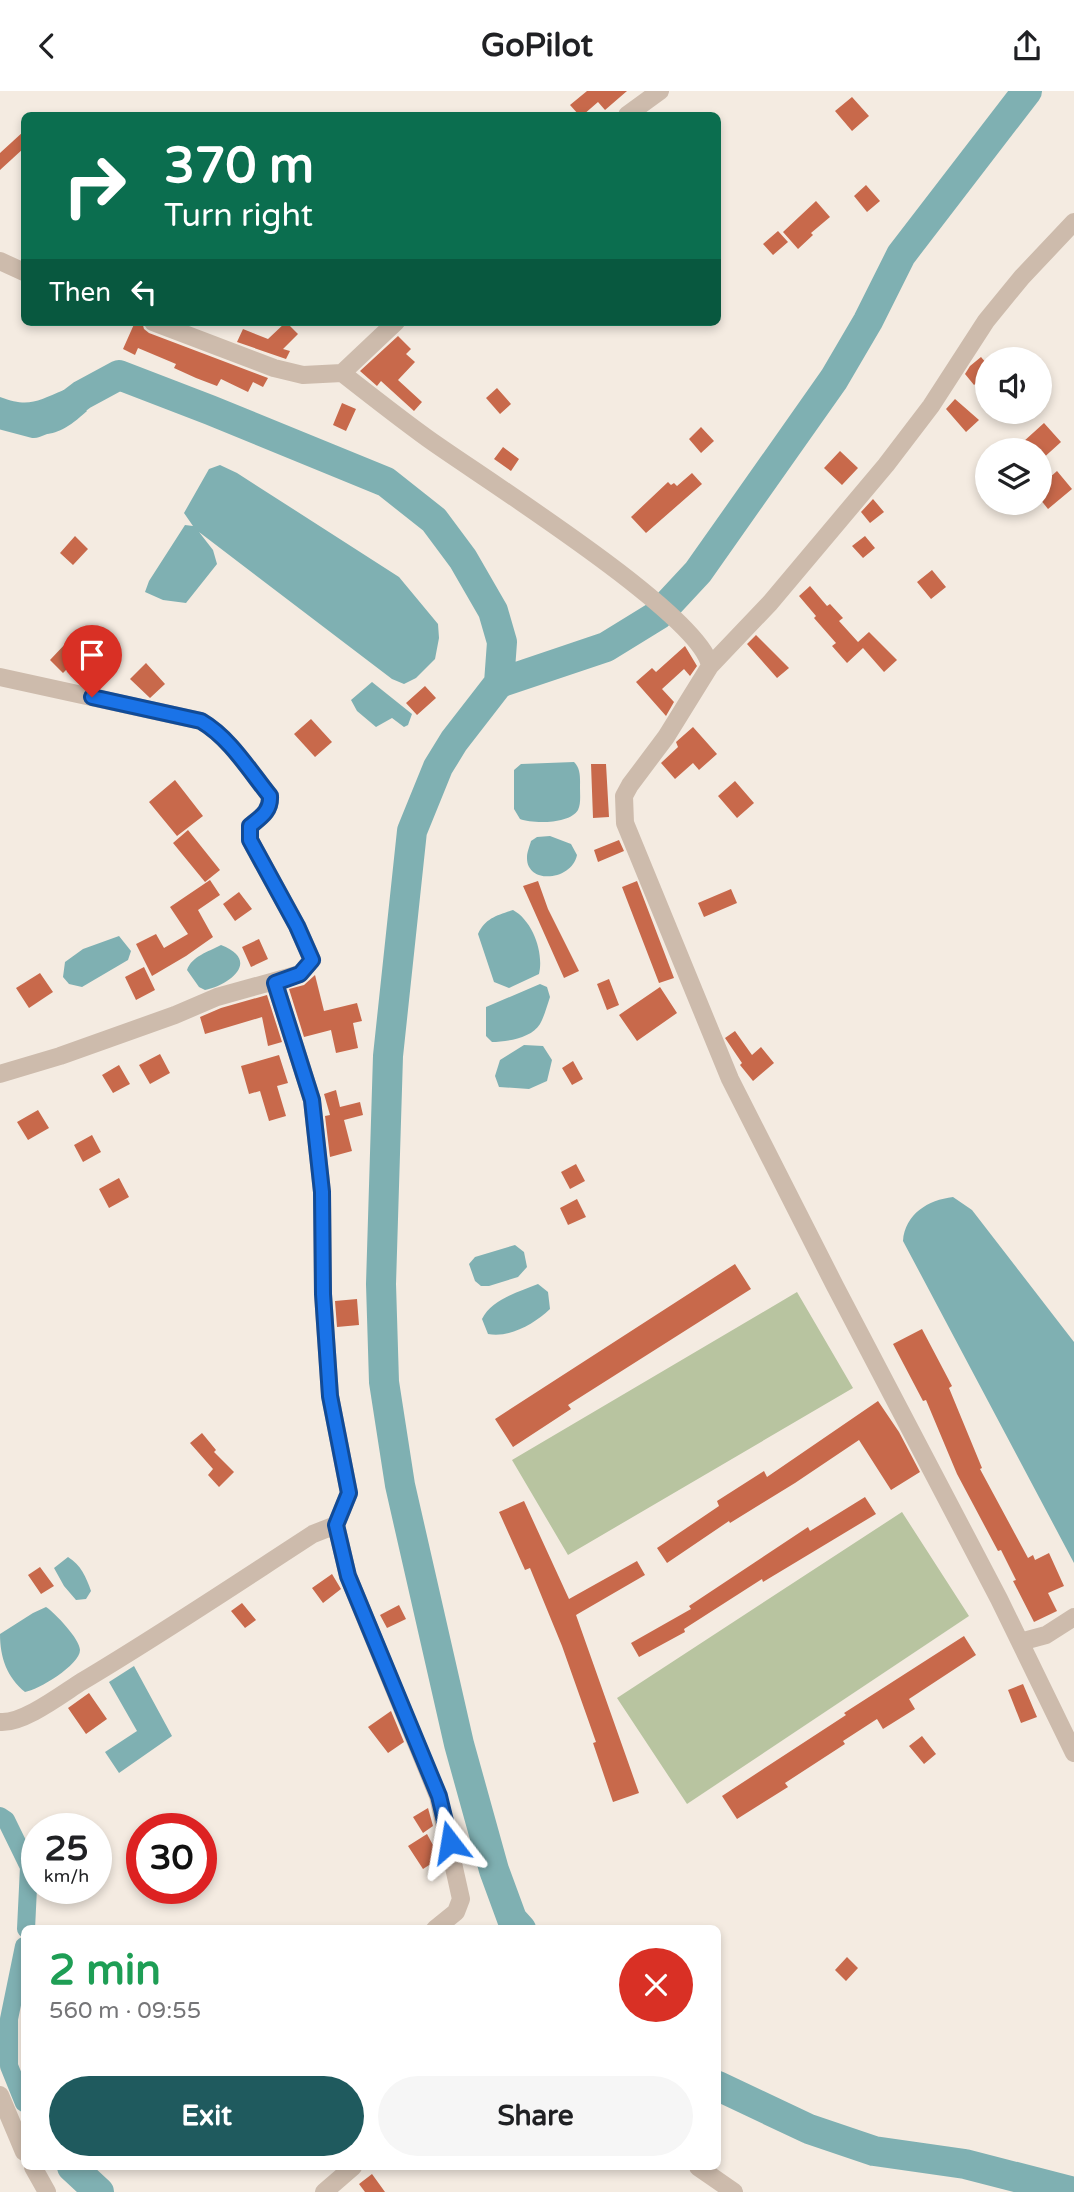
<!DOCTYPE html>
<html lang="en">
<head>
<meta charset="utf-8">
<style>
  body { margin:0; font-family:"Varela Round",sans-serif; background:#f6f6f6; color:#202124; height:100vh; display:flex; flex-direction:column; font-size:26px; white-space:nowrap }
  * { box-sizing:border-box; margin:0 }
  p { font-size:23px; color:#757577 }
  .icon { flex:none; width:38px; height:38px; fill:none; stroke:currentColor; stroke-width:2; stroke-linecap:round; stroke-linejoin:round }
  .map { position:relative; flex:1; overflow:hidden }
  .panel { position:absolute; left:21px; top:1834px; width:700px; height:245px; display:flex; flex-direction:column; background:#fff; border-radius:10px; box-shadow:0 4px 10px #0003 }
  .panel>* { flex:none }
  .guide { position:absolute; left:21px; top:21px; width:700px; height:214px; border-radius:10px; box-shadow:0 4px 10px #0003; background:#0b6e4f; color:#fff; overflow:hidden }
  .buttons { position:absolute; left:975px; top:256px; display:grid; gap:14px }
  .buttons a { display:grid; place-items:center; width:77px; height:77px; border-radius:50%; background:#fff; box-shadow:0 4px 10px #0003; font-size:35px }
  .speed { position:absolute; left:21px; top:1722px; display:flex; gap:14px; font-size:35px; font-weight:700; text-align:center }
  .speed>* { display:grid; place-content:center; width:91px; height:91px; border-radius:50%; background:#fff; box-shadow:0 4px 10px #0003; line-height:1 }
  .speed small { font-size:18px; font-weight:400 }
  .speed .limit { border:10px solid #d22; background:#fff; color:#111 }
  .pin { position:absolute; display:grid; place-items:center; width:60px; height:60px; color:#fff; margin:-72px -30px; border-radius:50% 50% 50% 0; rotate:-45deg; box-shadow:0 0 7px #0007 }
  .pin .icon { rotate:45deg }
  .me { position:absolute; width:77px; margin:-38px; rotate:346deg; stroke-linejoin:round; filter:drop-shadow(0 0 5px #0008) }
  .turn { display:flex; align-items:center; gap:24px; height:147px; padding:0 28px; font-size:32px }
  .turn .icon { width:91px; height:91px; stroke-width:2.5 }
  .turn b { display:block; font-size:49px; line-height:60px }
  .then { display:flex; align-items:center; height:66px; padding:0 28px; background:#0003; gap:14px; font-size:26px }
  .round { display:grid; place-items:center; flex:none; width:74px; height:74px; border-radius:37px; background:#f6f6f6 }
  .headline { display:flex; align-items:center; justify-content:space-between; height:119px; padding:0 28px }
  h1 { font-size:42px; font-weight:700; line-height:52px; color:#1e9e55 }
  .primary-button { display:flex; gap:14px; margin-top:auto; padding:14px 28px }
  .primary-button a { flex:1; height:80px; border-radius:42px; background:#1f5a5e; color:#fff; font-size:28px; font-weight:700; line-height:80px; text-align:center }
  .primary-button a+a { background:#f6f6f6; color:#202124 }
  header { display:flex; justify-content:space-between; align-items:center; height:91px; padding:0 28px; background:#fff; font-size:32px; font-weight:700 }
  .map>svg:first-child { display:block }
  .green { fill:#b8c4a0 }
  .water { fill:#7fb0b2 }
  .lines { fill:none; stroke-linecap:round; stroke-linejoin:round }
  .canal { stroke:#7fb0b2; stroke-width:18 }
  .river { stroke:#7fb0b2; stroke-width:30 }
  .building { fill:#c8694b }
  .minor { stroke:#cdbbac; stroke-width:18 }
  .route-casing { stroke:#114b97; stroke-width:18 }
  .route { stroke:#1a73e8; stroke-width:12 }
</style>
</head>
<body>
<header><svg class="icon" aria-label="back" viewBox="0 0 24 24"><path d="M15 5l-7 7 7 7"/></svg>GoPilot<svg class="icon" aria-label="share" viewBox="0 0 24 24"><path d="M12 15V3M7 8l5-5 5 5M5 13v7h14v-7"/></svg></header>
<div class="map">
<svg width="1074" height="2101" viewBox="0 0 1074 2101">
  <rect width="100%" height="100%" fill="#f4ebe1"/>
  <!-- green -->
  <path class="green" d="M797,1201L853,1297L568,1464L512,1369Z
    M902,1421L969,1525L687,1713L617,1607Z"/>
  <!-- water -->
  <path class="water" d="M64,299L87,320C53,351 41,346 0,333V306C29,317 37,310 64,299Z
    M220,374L237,382L399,486L438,533L439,547L435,568L416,587L404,593L392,588L199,441L213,459L217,473L186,512L163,509L145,501L149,490L185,434L193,435L184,422L209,378Z
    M372,591L412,623L408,634L404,636L392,627L376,636L357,620L351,609Z
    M574,671C581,678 580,687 580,697C580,704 581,713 578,719C570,733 533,733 520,728L514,718V679L521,673Z
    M550,745L571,753L577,764C572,790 526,794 527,766C527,761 530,754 531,750L537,746Z
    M513,819C533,830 544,862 539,883L509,897L494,891L478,843C485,827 498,824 513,819Z
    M119,845L131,860L128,869L82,896L69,893L63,886L65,871L83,858Z
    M221,854C260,869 232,893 205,899L199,896L187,879C192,865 208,861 221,854Z
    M540,893L547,896L550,906C547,915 544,926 540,933C532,947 506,951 492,951L486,945V916Z
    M524,954L543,955L552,969L547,990L529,998L499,996L495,985L500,969Z
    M953,1106L972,1119L1074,1251V1472L903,1150C905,1123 928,1109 953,1106Z
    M515,1154L524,1161L527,1176L518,1186L489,1195H481L475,1190L469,1173L475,1166Z
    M538,1193L548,1201L550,1218C534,1233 510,1247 488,1243L482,1228C492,1208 519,1201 538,1193Z
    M68,1466C81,1474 86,1486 91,1500L86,1508L76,1509L64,1495L54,1477Z
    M46,1516C55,1522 80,1548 80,1559C80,1574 38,1599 25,1601C7,1586 0,1567 0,1543L33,1522Z
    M134,1575L172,1645L119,1682L105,1661L137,1640L109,1591Z"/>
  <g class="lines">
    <!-- canal -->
    <path class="canal" d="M0,1725L6,1729L29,1776L26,1838
      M24,1855L9,1928V1975L24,2012"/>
    <!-- river -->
    <path class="river" d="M0,323L34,332L57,323L82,304L119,284L210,319L386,391L434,429L463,468L493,520L502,551L499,592
      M521,1838L512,1828L494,1779L459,1653L400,1394L384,1291L381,1193L388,965L412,740L438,676L454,650L499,592L606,556L658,524L698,481L834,288L868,230L901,164L1027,0
      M718,1995L809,2038L874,2060L965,2073L1074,2101
      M72,2076L99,2101"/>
  </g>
  <!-- building -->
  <path class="building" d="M587,0H627L605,19L598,11L583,24H579L570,14Z
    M852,6L869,25L852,40L835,20Z
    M24,40V57L0,79V62Z
    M866,94L880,110L867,121L854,105Z
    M816,110L830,126L811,142L813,144L798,158L783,141Z
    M778,140L788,151L773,164L763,153Z
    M135,231H142L144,238L149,242L268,287L263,296L253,291L248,301L221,288L217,295L196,287L174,277L176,273L138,257L135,264L123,258Z
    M286,231L298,243L283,258L290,260L286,268L237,251L243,238L268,248Z
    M398,245L411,258L406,263L415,271L398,289L422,311L414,320L381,290L377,295L360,280Z
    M981,266L987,273V283L974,294L965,283L970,275Z
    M497,297L511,313L500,323L486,307Z
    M955,308L979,329L966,341L946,318Z
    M342,312L356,318L346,340L333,334Z
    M1044,332L1061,351L1040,370V359H1030L1023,351Z
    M701,336L714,350L701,362L689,348Z
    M503,356L519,368L511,380L494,368Z
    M840,360L858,377L842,394L824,377Z
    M1057,380L1072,398L1048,418L1040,408V395Z
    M692,382L702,393L646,442L631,426L668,391L671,394L674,392L677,395Z
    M873,408L884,421L870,432L861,421Z
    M75,445L88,458L73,474L60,462Z
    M865,445L875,457L863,467L852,455Z
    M932,479L946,496L931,508L917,491Z
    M810,495L827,515L830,513L843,527L839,530L858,551L869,541L897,569L884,581L863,557L847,572L832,555L836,552L814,527L816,525L799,505Z
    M756,544L789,577L777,587L747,553Z
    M67,551L92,576L79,590L67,578L63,582L50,569Z
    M685,555L697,575L690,585L684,578L662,598L674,611L666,625L636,591L652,577L656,581Z
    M146,572L165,593L150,607L130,588Z
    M425,595L436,607L417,624L406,612Z
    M311,628L332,651L315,666L294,643Z
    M693,636L717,663L699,679L693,672L675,688L661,672L678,656L676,651Z
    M591,673H606L609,726L593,727Z
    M175,689L203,725L177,745L149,711Z
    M735,690L754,712L737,727L718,705Z
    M188,739L220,779L205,791L173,752Z
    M619,749L624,760L598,771L594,759Z
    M210,789L220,804L198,819L213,846L186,865L152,885L136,853L156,843L164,857L188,843L170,816Z
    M538,790L548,818L579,880L564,887L523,795Z
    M637,790L674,887L659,892L622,796Z
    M731,798L737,812L704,826L698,812Z
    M239,801L252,818L235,830L223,813Z
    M259,848L268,868L251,876L242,856Z
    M144,876L155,899L136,909L125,886Z
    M40,882L53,901L29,917L16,897Z
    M315,884L324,920L357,912L362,930L353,932L358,957L336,962L331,939L304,946L289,898L304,894Z
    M609,888L619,914L607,919L597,893Z
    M660,896L677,922L637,950L619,924Z
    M267,904L282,951L268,955L262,926L205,943L200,926L221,917Z
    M735,940L752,964L761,956L774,972L753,990L740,974L742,972L725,947Z
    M160,963L170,982L150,993L139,974Z
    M279,964L288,992L277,995L286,1025L269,1030L260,1000L249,1003L241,975Z
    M573,970L583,988L572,994L562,977Z
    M119,974L130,993L113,1002L102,984Z
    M336,999L340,1016L360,1011L363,1024L344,1029L352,1060L330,1066L325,1025L330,1024L324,1003Z
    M38,1019L49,1037L28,1049L17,1031Z
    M92,1044L101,1061L83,1071L74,1054Z
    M576,1073L585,1090L570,1098L561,1081Z
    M119,1087L129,1106L109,1117L99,1098Z
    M577,1108L586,1126L568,1134L560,1117Z
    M735,1173L751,1198L568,1314L571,1318L513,1356L495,1328Z
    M357,1208L359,1234L337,1236L335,1210Z
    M922,1238L952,1295L949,1297L982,1377L980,1378L1028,1467L1033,1464L1035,1469L1049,1462L1064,1495L1048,1502L1057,1520L1034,1531L1013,1490L1016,1489L1001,1459L998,1460L957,1383L926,1309L923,1310L893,1253Z
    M878,1310L899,1341L920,1381L891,1399L859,1349L795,1392L730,1432L729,1430L667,1472L657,1457L719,1415L717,1410L764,1380L767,1386Z
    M202,1342L216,1359L214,1361L234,1381L219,1396L208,1384L213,1378L190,1352Z
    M865,1406L876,1423L763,1491L762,1488L684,1538L685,1541L639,1566L631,1552L691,1518L689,1515L808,1436L810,1440Z
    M524,1410L569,1508L637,1470L645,1484L576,1524L639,1702L613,1711L593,1652L596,1651L562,1555L530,1477L525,1479L499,1421Z
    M40,1476L54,1495L41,1503L28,1484Z
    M332,1483L341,1498L323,1512L312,1497Z
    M242,1512L256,1529L245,1537L231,1520Z
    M399,1514L406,1528L387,1537L380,1524Z
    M964,1545L976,1564L909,1608L915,1618L883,1638L877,1628L843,1650L845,1653L785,1692L788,1696L737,1728L722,1705L846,1624L844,1622Z
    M1023,1593L1037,1626L1021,1632L1008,1599Z
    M89,1602L107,1628L86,1643L68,1617Z
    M391,1620L404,1651L388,1662L368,1636Z
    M922,1645L936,1663L924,1673L909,1655Z
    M428,1717L433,1735L423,1742L413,1726Z
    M427,1743L440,1767L423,1778L408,1755Z
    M847,1866L858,1877L846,1890L835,1879Z
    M372,2083L385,2101H365L359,2093Z"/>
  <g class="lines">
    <!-- minor -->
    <path class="minor" d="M627,24L660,0
      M0,170L24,181
      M153,231L274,277L303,284L342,282C370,304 398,326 427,347C478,384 701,523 710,575L666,646L630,694L624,705L625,732L730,988L835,1195L999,1508L1074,1662
      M342,282L396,231
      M710,575L770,512L886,374L931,315L986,230L1022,186L1074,131
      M0,586L201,630C230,647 249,679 270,705C271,720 261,726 250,735V749L297,835L312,869L300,883L217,906L175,924L60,965L0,983
      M275,892L312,1009L322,1101L323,1203L330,1305L349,1402L336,1434L348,1485L438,1705L461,1808L456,1821L435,1838
      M1020,1551L1046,1544L1074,1526
      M0,1631C23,1633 62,1603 81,1591C160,1544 236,1493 313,1443L336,1434
      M0,2004L24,2061
      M33,2076L47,2101
      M698,2076L734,2101
      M324,2101L353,2076"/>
  </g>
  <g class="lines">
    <defs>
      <path id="route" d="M92,606L201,630C230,647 249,679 270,705C271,720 261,726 250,735V749L297,835L312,869L300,883L275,892L312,1009L322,1101L323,1203L330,1305L349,1402L336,1434L348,1485L439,1705L450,1751"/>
    </defs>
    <!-- route casing -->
    <use href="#route" class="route-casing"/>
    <!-- route -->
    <use href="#route" class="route"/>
  </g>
</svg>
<div class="buttons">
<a><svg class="icon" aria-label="sound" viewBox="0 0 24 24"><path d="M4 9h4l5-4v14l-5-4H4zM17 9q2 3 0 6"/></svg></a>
<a><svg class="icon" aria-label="layers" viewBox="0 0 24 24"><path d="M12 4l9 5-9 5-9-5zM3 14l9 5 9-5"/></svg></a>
</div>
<div class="speed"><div>25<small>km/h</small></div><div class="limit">30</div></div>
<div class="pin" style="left:92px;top:606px;background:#d93025"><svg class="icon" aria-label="arrive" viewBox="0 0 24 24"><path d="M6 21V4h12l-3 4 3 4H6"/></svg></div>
<svg class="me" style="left:450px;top:1751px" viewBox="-20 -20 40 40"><path d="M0-17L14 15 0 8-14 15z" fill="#1a73e8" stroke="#fff" stroke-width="4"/></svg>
<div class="guide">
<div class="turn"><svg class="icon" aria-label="right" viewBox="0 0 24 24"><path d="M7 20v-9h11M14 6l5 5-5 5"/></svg><div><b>370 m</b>Turn right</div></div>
<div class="then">Then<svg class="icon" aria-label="left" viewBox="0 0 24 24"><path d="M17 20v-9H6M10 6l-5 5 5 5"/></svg></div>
</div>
<section class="panel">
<div class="headline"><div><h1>2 min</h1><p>560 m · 09:55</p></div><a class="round" style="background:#d93025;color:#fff"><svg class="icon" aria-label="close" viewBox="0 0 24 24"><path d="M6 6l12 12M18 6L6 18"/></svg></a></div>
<div class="primary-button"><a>Exit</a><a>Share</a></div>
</section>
</div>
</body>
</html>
